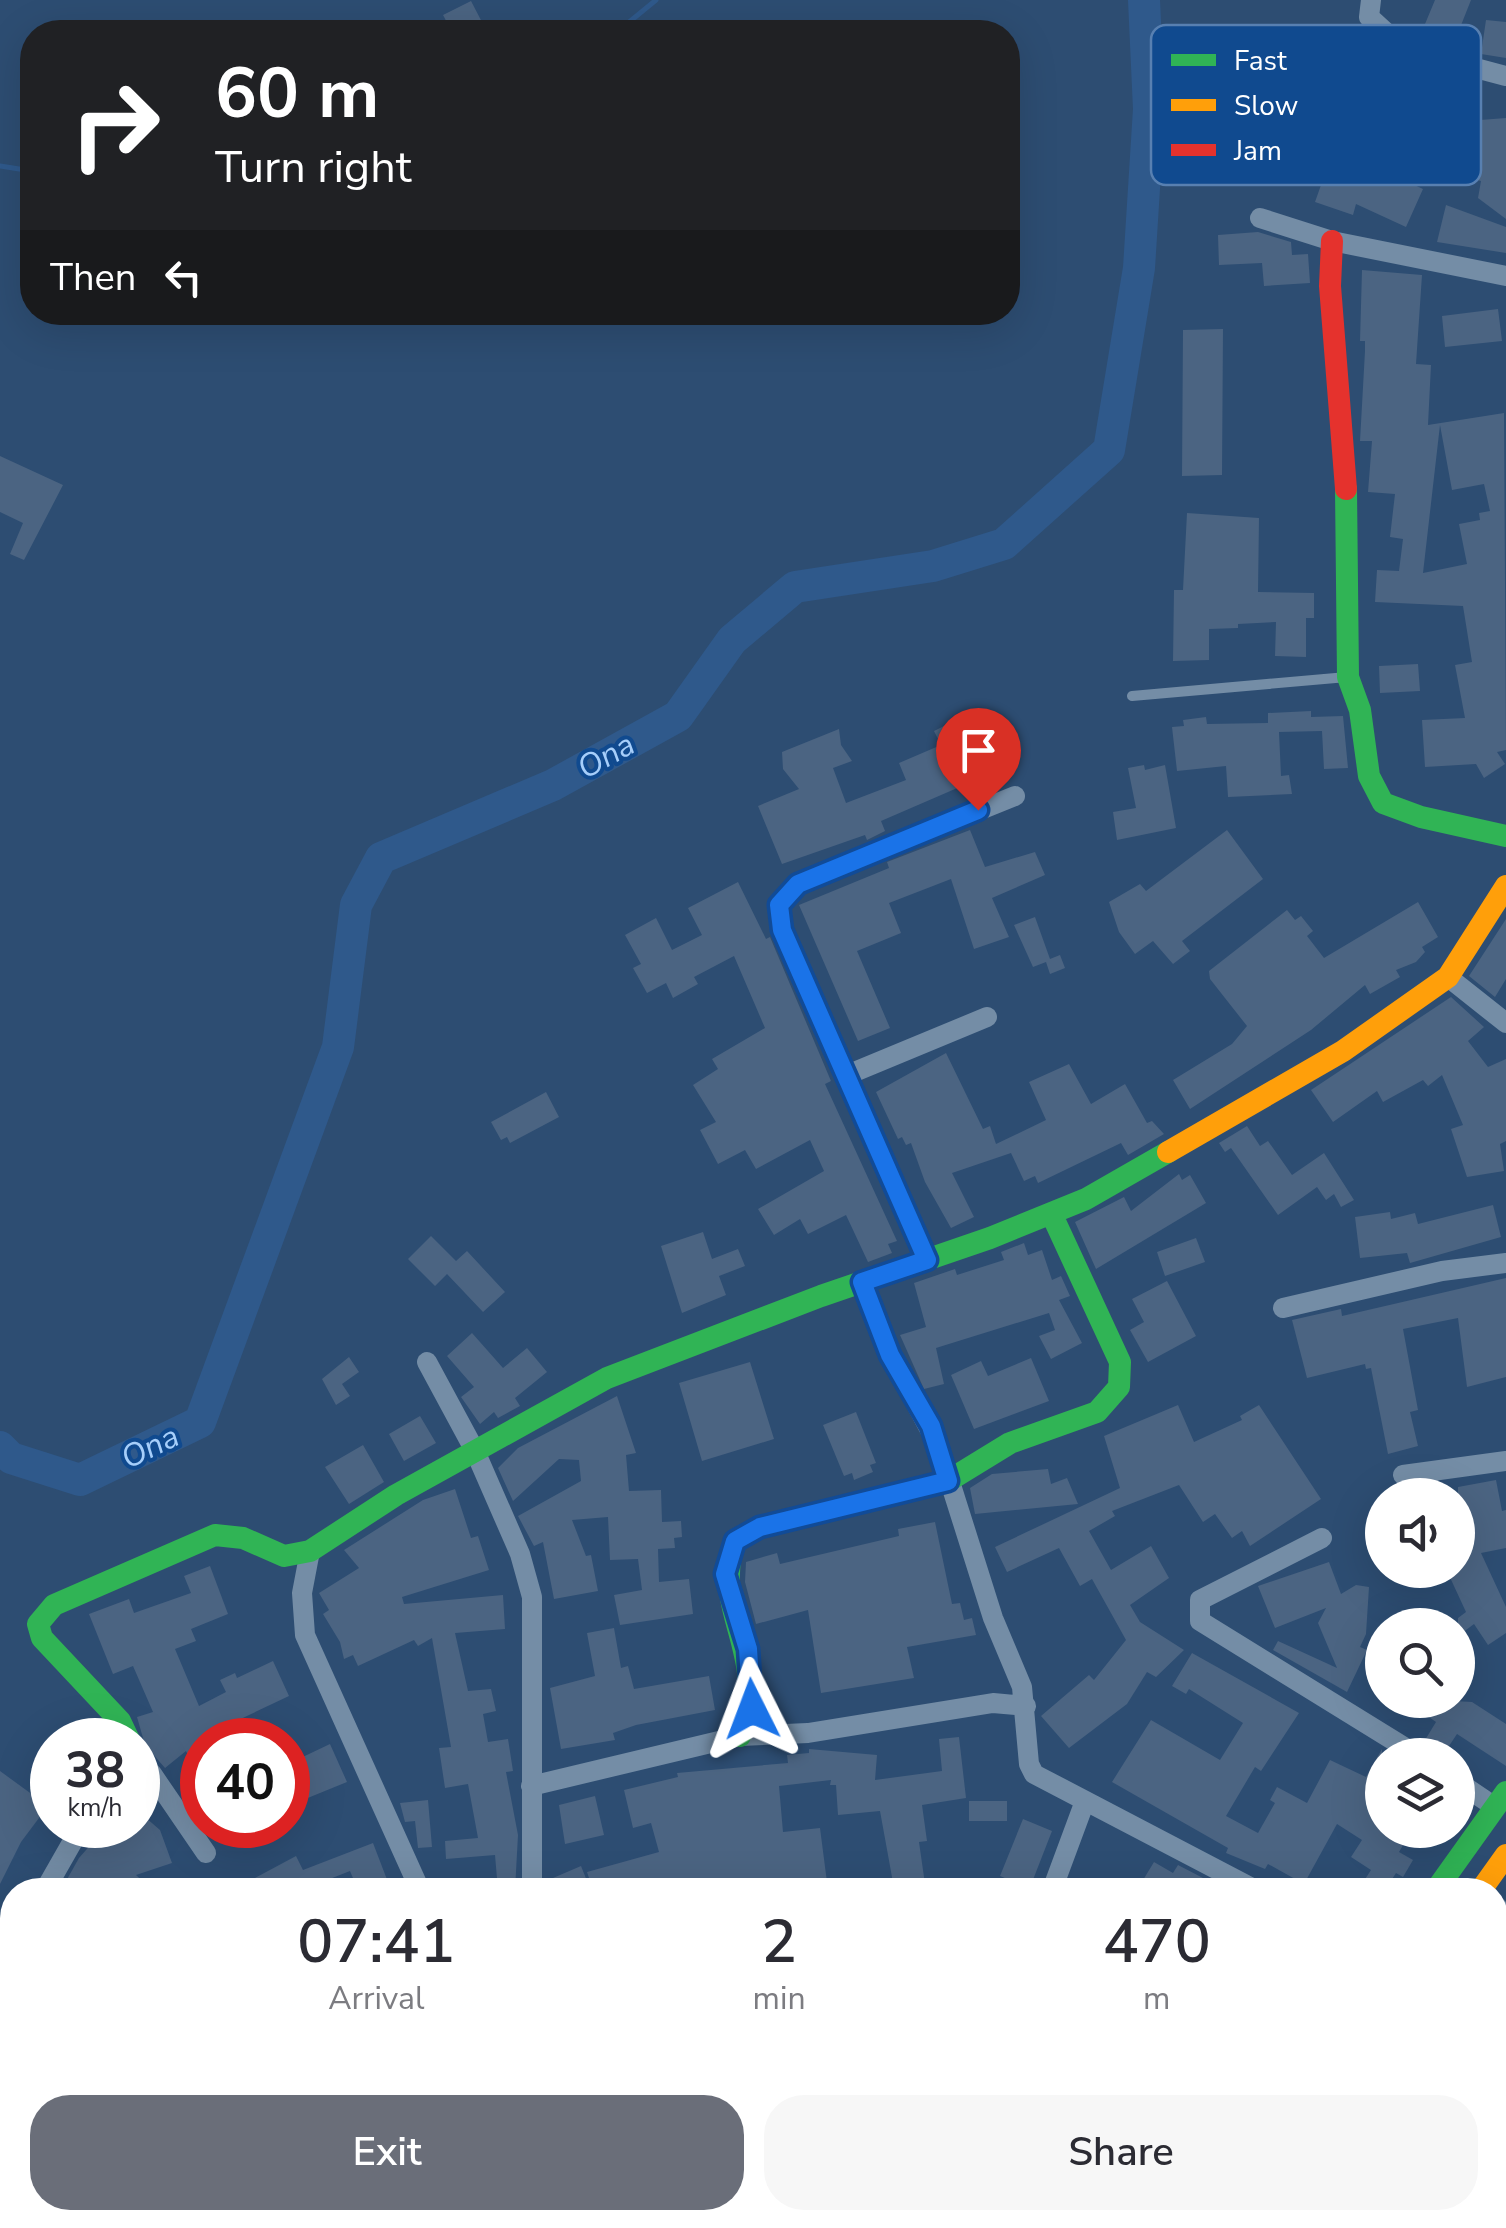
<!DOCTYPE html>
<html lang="en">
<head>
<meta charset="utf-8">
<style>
  body { margin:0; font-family:"Nunito Sans",sans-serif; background:#f7f7f7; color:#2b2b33; height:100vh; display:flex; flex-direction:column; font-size:38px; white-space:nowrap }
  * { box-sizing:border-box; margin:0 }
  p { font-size:32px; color:#7c7c81 }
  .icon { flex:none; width:55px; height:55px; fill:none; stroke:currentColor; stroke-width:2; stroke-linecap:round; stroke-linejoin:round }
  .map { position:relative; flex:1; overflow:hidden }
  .details { position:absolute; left:0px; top:1878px; width:1508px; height:352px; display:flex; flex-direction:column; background:#fff; border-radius:40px 40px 0 0; box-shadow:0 10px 40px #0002 }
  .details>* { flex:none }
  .banner { position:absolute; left:20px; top:20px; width:1000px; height:305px; border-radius:40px; box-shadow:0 10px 40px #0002; background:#202124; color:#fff; overflow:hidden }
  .tools { position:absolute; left:1365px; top:1478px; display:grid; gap:20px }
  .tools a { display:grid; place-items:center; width:110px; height:110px; border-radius:50%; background:#fff; box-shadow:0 10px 40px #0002; font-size:50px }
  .speed { position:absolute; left:30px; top:1718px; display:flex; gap:20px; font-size:50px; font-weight:700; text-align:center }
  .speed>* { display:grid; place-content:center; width:130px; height:130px; border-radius:50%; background:#fff; box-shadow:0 10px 40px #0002; line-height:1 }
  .speed small { font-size:25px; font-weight:400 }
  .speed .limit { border:15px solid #d22; background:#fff; color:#111 }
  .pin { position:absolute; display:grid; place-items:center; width:85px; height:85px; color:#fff; margin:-102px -42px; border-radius:50% 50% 50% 0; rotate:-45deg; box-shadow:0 0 10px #0007 }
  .pin .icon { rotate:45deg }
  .me { position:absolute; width:110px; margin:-55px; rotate:357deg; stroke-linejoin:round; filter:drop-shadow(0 0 8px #0008) }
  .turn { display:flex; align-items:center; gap:35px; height:210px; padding:0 30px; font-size:45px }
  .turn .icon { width:130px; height:130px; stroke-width:2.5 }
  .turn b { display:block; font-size:70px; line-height:85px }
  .then { display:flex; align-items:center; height:95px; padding:0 30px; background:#0003; gap:20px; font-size:38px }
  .eta { display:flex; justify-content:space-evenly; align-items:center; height:170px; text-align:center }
  .eta b { font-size:60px; font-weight:600; line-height:70px }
  .action { display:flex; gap:20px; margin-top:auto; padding:20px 30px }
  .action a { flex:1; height:115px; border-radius:40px; background:#6a6e79; color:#fff; font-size:40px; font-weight:600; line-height:115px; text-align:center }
  .action a+a { background:#f7f7f7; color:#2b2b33 }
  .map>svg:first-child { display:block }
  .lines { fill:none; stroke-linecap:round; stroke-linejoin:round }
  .stream { stroke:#2f598b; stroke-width:5 }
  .river { stroke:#2f598b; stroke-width:32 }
  .building { fill:#4b6482; fill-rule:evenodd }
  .lane { stroke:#748da6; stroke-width:10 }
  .street { stroke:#748da6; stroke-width:20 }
  .fast { stroke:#30b455; stroke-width:22 }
  .slow { stroke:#ff9f0a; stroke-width:22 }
  .jam { stroke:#e5322d; stroke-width:22 }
  .route-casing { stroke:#114b97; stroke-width:25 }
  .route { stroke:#1a73e8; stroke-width:18 }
  .labels { text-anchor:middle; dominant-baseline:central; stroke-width:8; stroke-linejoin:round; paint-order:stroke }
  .water-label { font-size:32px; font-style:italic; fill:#a6cefa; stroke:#104a8f }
  .key { fill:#104a8f; stroke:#5880b1; stroke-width:2.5 }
  .key-label { font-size:28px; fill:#fff }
</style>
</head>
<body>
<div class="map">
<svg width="1506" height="2228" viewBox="0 0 1506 2228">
  <rect width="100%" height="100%" fill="#2d4d72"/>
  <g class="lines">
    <!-- stream -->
    <path class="stream" d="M617,32L656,0
      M0,166L32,171"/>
    <!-- river -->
    <path class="river" d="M0,1447L11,1458L80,1480L200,1422L338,1047L356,905L381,858L553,785L678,716L732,640L795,587L933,566L1004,544L1109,450L1139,268L1149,109L1144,0"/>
  </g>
  <!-- building -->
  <path class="building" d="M1435,0H1471L1452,48L1420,36Z
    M471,1L483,24L466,32H452L443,15Z
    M1486,20L1506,22V58L1481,54Z
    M1275,31L1314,47L1321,31L1367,52L1342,108L1377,120L1390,96L1454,121L1434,164L1415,149L1385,137L1376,167L1423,189L1406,227L1356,204L1353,215L1315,202L1338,137L1249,97Z
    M1506,118V219L1478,198L1481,181L1454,174L1467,121Z
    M1234,141L1268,150L1257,186L1224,176Z
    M1446,205L1506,227V253L1437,242Z
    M1258,232L1291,242L1292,255L1308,254L1310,283L1264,286L1262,263L1219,265L1218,235Z
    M1362,270L1422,275L1416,364L1431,365L1428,425L1504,413L1506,750L1497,752L1505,764L1484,778L1476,764L1425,767L1422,720L1465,718L1455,665L1472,662L1463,606L1375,602L1377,570L1399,571L1403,539L1390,537L1395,494L1368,492L1372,441H1360L1365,351V341H1360ZM1440,425L1452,490L1484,484L1490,511L1479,513L1480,520L1459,524L1467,564L1423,573Z
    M1498,309L1502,341L1445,347L1442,316Z
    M1223,329L1222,475L1182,476L1183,330Z
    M0,456L63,485L24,560L10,554L23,523L0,512Z
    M1187,513L1259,518L1258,592L1314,593V618H1306V657L1275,656L1276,622L1238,624V628L1209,629V660L1173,661L1174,590H1183Z
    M1418,664L1420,691L1380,693L1379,666Z
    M1311,711V717L1343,716L1348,768L1324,769L1322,731L1279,732L1281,776L1289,775L1292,794L1228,797L1226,766L1177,771L1172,727L1184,726L1183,720L1206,717L1207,724L1268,723V713Z
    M964,716L992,773L881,821L885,831L867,840L865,835L782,864L758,806L799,789L783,769L782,752L839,729L841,745L852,761L833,768L846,803L906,780L899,763L941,745L934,731Z
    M1144,765L1145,770L1165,765L1176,828L1117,840L1113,812L1136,808L1128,768Z
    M970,830L985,867L1035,852L1045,875L992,898L1009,937L974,949L951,879L889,903L901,933L857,951L890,1028L858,1041L799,905L889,868L887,862Z
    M1227,830L1263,879L1182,941L1190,951L1173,964L1153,941L1135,954L1119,932L1109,902L1140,884L1146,891Z
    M738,882L766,939L770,937L831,1081L825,1084L897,1241L888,1244L892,1253L868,1262L846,1215L808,1234L800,1219L774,1235L758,1209L824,1171L810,1140L756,1169L745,1150L718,1164L700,1130L716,1122L693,1085L718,1069L712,1059L765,1028L734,956L694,977L698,984L673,998L666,983L647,993L633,968L641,964L625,935L656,918L672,950L702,935L688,908Z
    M1418,902L1438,937L1422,947L1425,952L1416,962L1396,970L1400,977L1370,994L1365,985L1311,1030L1190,1109L1173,1080L1232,1044L1247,1026L1210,979L1209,971L1287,910L1295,920L1301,916L1313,931L1307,936L1324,958Z
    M1035,917L1050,959L1060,955L1065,968L1050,974L1046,962L1033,967L1014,925Z
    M1506,919V979L1495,997L1469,976Z
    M1451,997L1484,1027L1468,1041L1488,1067L1506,1059V1141L1500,1144L1504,1171L1467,1177L1451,1129L1463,1125L1442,1075L1428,1086L1423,1080L1383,1102L1377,1091L1333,1122L1311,1090Z
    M946,1053L983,1129L990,1126L996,1144L1046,1120L1029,1082L1069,1064L1091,1104L1125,1084L1147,1123L1152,1121L1164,1134L1128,1155L1121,1143L1038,1183L1035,1176L1024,1181L1011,1153L952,1173L974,1217L951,1228L925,1182L911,1143L906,1145L902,1137L898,1139L876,1092Z
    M546,1092L559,1117L510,1143L507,1137L501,1140L491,1122Z
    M1247,1126L1260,1146L1268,1141L1292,1175L1324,1153L1354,1200L1341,1207L1334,1194L1326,1200L1317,1187L1278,1215L1231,1148L1225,1152L1219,1143Z
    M1179,1174L1182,1180L1190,1175L1206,1203L1096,1269L1075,1222L1124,1197L1131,1211Z
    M1493,1205L1501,1237L1410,1263L1407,1253L1360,1258L1355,1217L1390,1212L1391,1219L1415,1213L1418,1224Z
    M703,1232L712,1259L738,1249L745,1266L719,1276L726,1295L682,1313L661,1246Z
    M431,1236L456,1261L467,1251L505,1292L483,1312L447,1274L435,1286L408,1259Z
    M1196,1238L1205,1262L1165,1276L1157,1252Z
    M1024,1243L1028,1255L1042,1250L1052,1280L1061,1276L1070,1296L1059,1300L1082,1343L1051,1359L1039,1336L1055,1330L1049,1313L936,1348L944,1384L924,1389L900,1335L926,1327L914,1283L955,1269L957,1275L1004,1260L1001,1252Z
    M1506,1278V1377L1467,1387L1458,1318L1403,1329L1418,1410L1410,1412L1418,1446L1388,1454L1371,1368L1366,1369L1365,1364L1307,1378L1292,1320L1341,1309L1342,1316Z
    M1167,1281L1196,1336L1148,1362L1130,1330L1144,1322L1132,1299Z
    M472,1333L503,1368L527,1348L547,1372L515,1398L520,1406L498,1418L494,1412L480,1424L461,1397L474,1387L447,1356Z
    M349,1357L359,1372L342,1384L350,1396L336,1405L322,1379Z
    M1031,1358L1049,1401L974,1429L951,1375L981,1361L988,1376Z
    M750,1362L774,1439L702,1461L679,1383Z
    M617,1396L636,1453L626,1455L629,1491L661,1490L662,1522L681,1521L682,1537L674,1538L675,1548L658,1549L659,1582L689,1579L693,1614L620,1625L614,1595L642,1590L638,1559L610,1560L608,1517L572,1520L586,1556L591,1555L598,1591L554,1599L543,1542L534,1546L518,1516L581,1481L579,1460L559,1459L513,1501L498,1468L518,1448Z
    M1178,1405L1194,1442L1242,1420L1240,1416L1259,1405L1321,1499L1250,1546L1242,1531L1232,1538L1215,1514L1203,1522L1179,1485L1112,1511L1115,1516L1089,1531L1111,1570L1151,1546L1169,1578L1130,1605L1140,1622L1184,1650L1156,1677L1147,1672L1127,1704L1069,1748L1041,1716L1089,1675L1094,1680L1126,1640L1092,1579L1080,1586L1059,1548L1007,1572L995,1547L1120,1488L1104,1436Z
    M856,1412L876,1463L870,1465L873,1472L854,1480L852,1473L844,1476L823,1425Z
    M420,1416L436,1443L404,1461L389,1434Z
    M363,1445L384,1482L349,1504L325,1467Z
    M1048,1469L1051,1484L1067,1478L1078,1504L975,1514L970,1488L992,1474Z
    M1496,1480L1502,1511L1506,1510V1548L1481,1553L1506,1607V1633L1488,1645L1474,1624L1458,1636V1618L1466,1612L1447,1571L1458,1570V1487Z
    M455,1489L471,1538L478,1536L489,1570L402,1597L404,1604L503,1595L505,1629L455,1633L468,1691L491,1689L496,1711L483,1714L488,1742L508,1739L513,1771L506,1772L518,1835L515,1890H498L495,1855L446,1859L445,1841L478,1838L468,1784L445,1788L439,1748L451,1747L432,1638L418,1646L414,1640L358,1666L353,1655L344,1659L340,1642L323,1614L329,1610L319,1593L359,1568L344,1550L423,1500Z
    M935,1522L952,1604L960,1603L964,1620L972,1618L976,1635L907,1647L914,1678L821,1693L808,1610L756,1624L745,1582L746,1562L777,1553L780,1564L899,1536L898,1529Z
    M1329,1562L1341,1594L1356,1585L1369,1587L1366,1634L1360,1647L1367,1650L1347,1692L1273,1650L1278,1641L1337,1668L1318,1623L1326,1608L1275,1628L1258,1586Z
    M210,1566L228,1614L191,1629L196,1641L175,1649L199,1706L226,1692L220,1680L235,1673L237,1678L273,1661L289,1696L232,1723L241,1740H202V1783L186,1751L165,1768L145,1745L137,1717L153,1712L133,1666L113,1674L89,1614L129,1599L134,1613L191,1593L184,1576Z
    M614,1628L621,1668L628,1666L634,1689L709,1676L715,1710L636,1725L613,1733L615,1740L561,1749L550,1688L595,1676L587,1633Z
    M1192,1653L1299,1713L1261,1771L1255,1767L1226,1816L1258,1833L1275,1803L1270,1800L1277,1787L1307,1803L1330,1760L1366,1777L1382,1749V1830H1412L1399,1852L1413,1860L1403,1877L1396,1873L1385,1890H1358L1371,1870L1351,1857L1362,1840L1337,1824L1304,1884L1268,1864L1265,1869L1226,1853L1228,1848L1112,1782L1151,1720L1220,1760L1243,1723L1189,1689L1186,1694L1172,1686Z
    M1436,1700L1472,1702L1506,1724V1766L1457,1734L1445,1752L1425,1740L1436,1722L1426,1715Z
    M959,1737L966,1798L922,1805L927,1841L919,1842L925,1884L894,1888L880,1811L838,1815L836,1785H830L831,1780L779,1786L783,1832L820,1828L828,1890H593L587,1872L659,1852L651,1823L633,1828L624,1790L678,1777L677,1773L788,1763L787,1755L809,1753V1749L877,1755L875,1780L942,1771L939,1739Z
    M330,1744L347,1782L288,1806V1764Z
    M0,1771L48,1806L21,1842L0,1884Z
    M595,1796L604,1835L565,1844L559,1805Z
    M428,1800L432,1847L418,1848L415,1821L405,1822L400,1803Z
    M969,1801H1007V1821H969Z
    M138,1811L160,1830L172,1863L136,1875L152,1890H61L79,1858L108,1825H138Z
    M1023,1819L1052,1831L1029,1890H1006L1012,1881L1000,1876Z
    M373,1843L391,1890H358L350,1871L312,1886L314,1890H259L253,1879L296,1856L303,1870Z
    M1154,1862L1173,1873L1178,1865L1226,1890H1137Z
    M581,1866L587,1881L567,1890H546V1881Z"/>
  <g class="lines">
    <!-- lane -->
    <path class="lane" d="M1132,696L1347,677
      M1495,1898L1506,1909
      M1495,1944L1506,1925
      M1262,2218L1271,2228"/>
    <!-- street -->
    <path class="street" d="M1371,0L1369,17L1404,49L1506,76
      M1260,218L1332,241L1506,276
      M1448,977L1506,1023
      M847,1075L987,1017
      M927,1260L782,930L779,905L797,884L1015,796
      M862,1282L890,1355L939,1447L993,1618L1022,1687L1029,1764L1034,1774L1256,1890
      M1283,1308L1442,1271L1506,1263
      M427,1362L475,1451L520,1554L532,1597V1890
      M1403,1475L1506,1461
      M1322,1538L1200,1600V1621L1417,1755
      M310,1551L302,1593L305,1635L420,1890
      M138,1766L152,1774L206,1853
      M1458,1782L1495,1807
      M531,1786L740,1736L808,1733L993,1703L1026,1706
      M45,1890L82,1825
      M1052,1890L1085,1801
      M0,1984L12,1964
      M0,2000L12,2006
      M0,2212L28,2228
      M413,2218L435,2228
      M648,2218L651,2228
      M1045,2218L1068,2228"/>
    <!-- fast -->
    <path class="fast" d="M1346,489L1348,677L1360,710L1369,776L1383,803L1421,817L1506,836
      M740,1736C771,1654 710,1611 735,1541L760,1527L948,1481L1010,1443L1097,1412L1119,1387L1120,1362L1052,1215
      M129,1740L120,1721L42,1638L38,1624L54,1605L215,1535L243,1538L284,1556L310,1551L396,1495L607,1378L821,1296L990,1238L1086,1199L1168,1152
      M1436,1890L1506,1792
      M1196,2228L1203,2218
      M1237,2228L1245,2218"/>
    <!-- slow -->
    <path class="slow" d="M1168,1152L1343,1051L1448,977L1506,886
      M1481,1890L1506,1855"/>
    <!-- jam -->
    <path class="jam" d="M1332,241L1330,286L1346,489"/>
  </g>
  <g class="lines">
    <defs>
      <path id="route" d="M752,1709L748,1649L725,1574L735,1541L760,1527L948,1481L931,1426L890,1355L862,1282L927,1260L782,930L779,905L798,884L978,810"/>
    </defs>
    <!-- route casing -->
    <use href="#route" class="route-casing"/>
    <!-- route -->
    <use href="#route" class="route"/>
  </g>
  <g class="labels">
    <!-- water labels -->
    <g class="water-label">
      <text transform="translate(606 756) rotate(-29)">Ona</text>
      <text transform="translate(150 1447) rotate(-26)">Ona</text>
    </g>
  </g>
  <!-- legend -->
  <rect x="1151" y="25" width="330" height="160" rx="15" class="key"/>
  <rect x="1171" y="54" width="45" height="12" fill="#30b455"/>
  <rect x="1171" y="99" width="45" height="12" fill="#ff9f0a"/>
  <rect x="1171" y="144" width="45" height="12" fill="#e5322d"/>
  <g class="key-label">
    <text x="1234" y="70">Fast</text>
    <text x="1234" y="115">Slow</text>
    <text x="1234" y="160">Jam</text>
  </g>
</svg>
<div class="tools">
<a><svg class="icon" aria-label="sound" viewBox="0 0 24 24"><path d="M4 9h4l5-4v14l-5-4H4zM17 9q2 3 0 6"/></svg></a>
<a><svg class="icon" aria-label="search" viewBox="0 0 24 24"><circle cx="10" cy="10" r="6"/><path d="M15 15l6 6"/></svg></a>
<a><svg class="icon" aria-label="layers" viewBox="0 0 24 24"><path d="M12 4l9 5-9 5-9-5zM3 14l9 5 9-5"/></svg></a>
</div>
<div class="speed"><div>38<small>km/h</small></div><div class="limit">40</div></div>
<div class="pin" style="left:978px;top:810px;background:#d93025"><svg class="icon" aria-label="arrive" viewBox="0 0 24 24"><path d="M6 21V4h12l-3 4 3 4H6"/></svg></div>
<svg class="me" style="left:752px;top:1709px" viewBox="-20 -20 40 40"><path d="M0-17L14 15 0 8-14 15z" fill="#1a73e8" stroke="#fff" stroke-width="4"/></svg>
<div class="banner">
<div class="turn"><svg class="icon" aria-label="right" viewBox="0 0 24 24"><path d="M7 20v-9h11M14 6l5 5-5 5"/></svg><div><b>60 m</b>Turn right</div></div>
<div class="then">Then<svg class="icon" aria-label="left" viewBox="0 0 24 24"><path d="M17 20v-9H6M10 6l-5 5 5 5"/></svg></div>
</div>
<section class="details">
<div class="eta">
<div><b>07:41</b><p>Arrival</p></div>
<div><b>2</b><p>min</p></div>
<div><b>470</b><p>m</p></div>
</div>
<div class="action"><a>Exit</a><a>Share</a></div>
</section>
</div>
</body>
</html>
